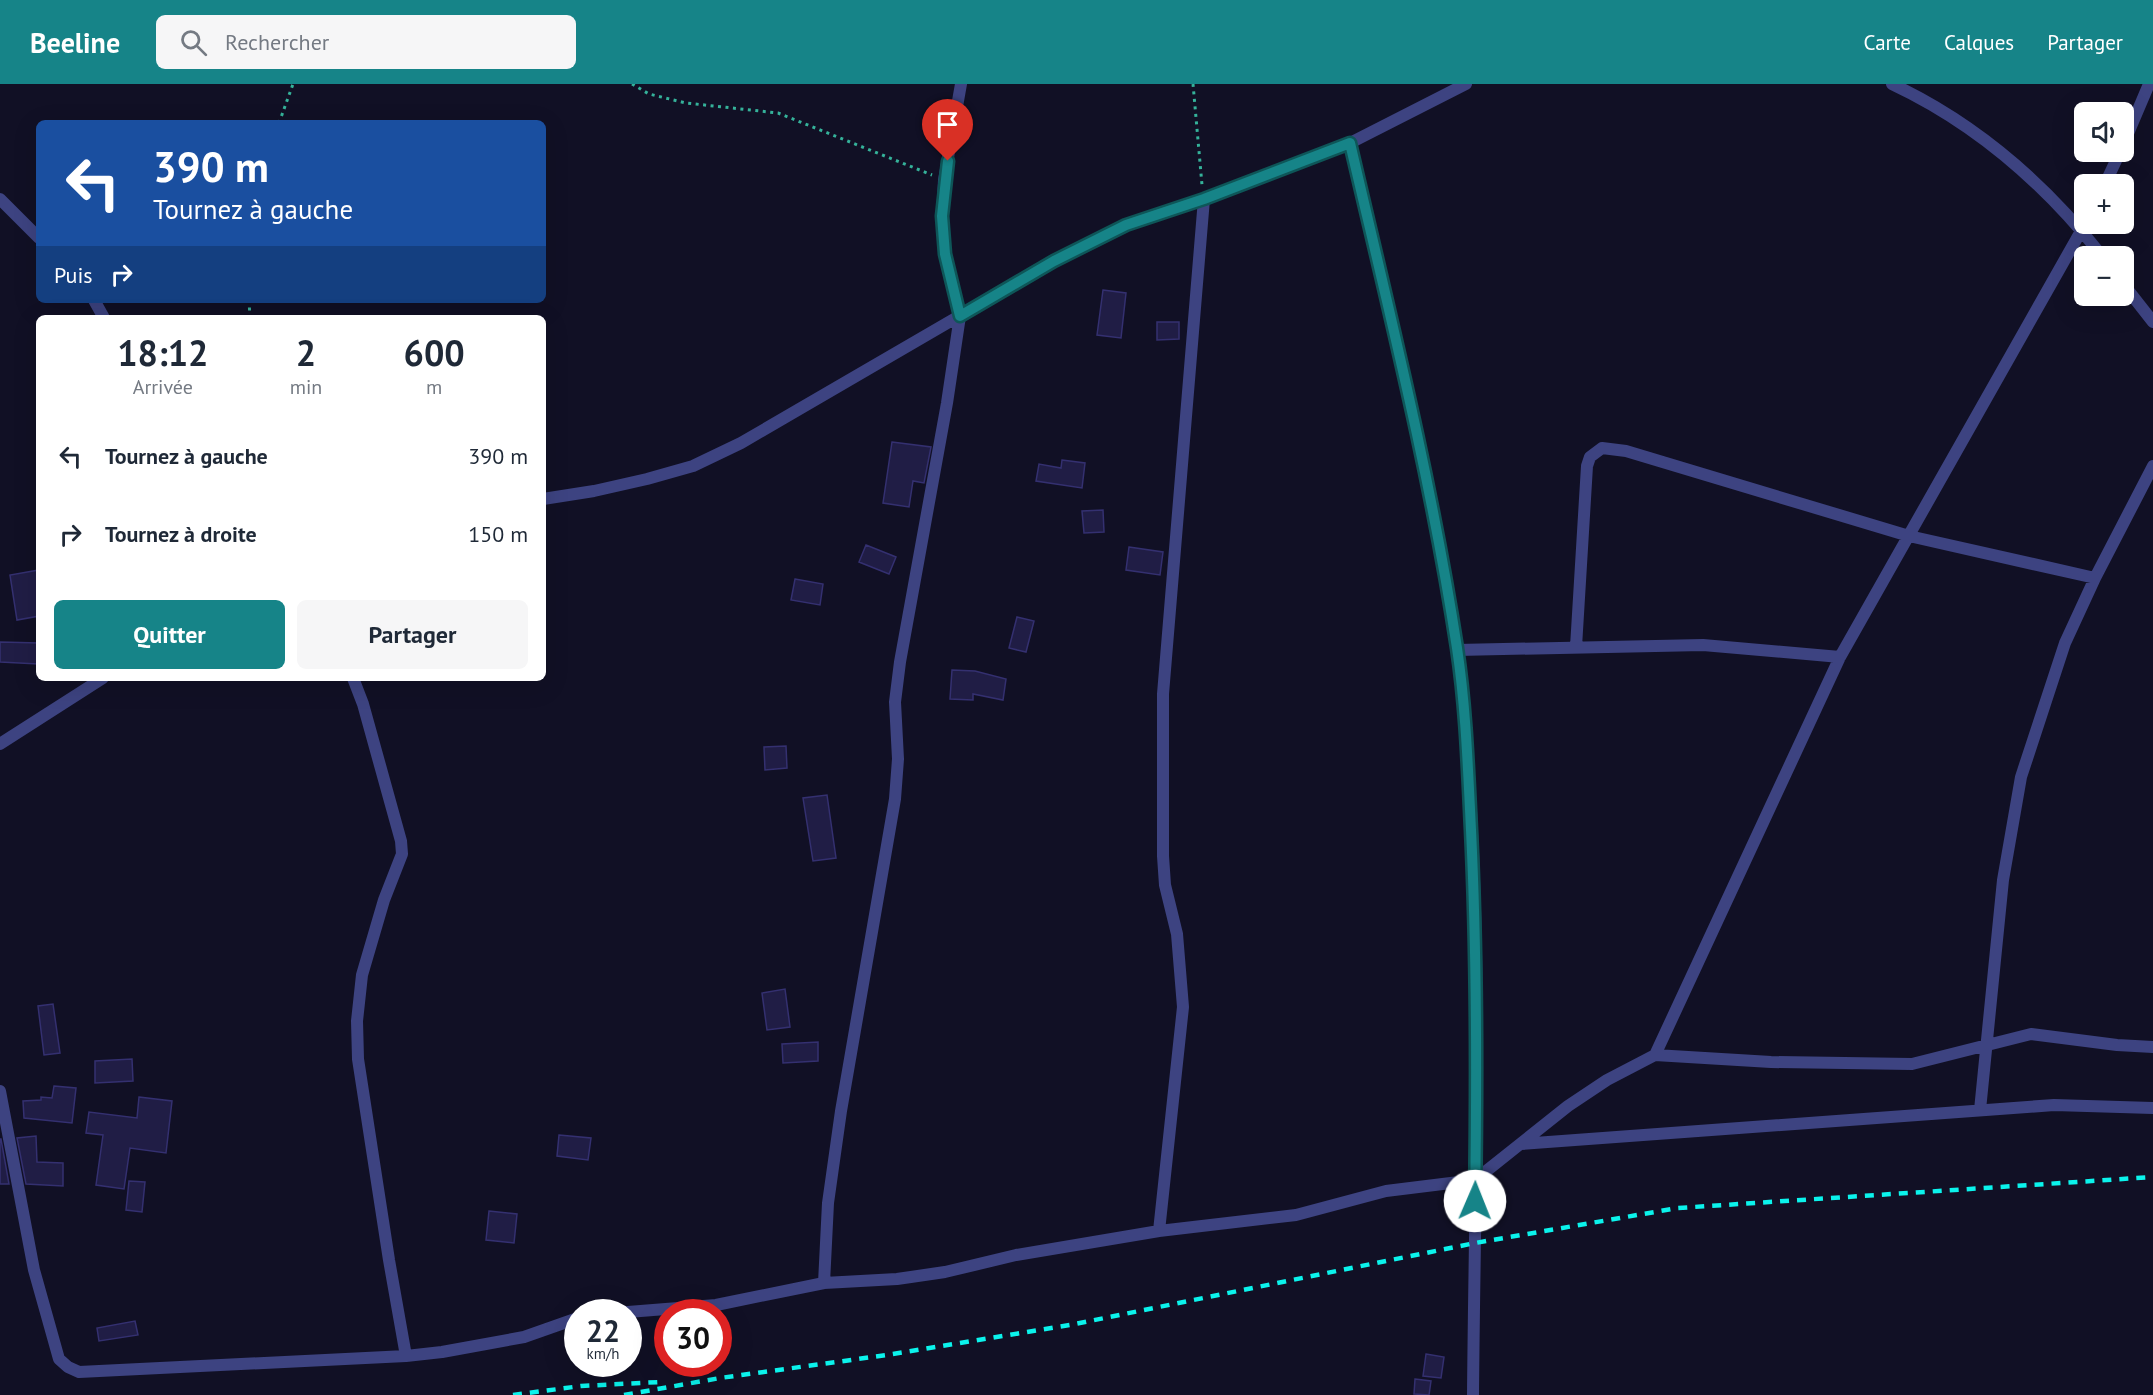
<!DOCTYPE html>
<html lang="fr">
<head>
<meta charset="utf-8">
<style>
  body { margin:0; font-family:"PT Sans",sans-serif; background:#f6f6f7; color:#1f2937; height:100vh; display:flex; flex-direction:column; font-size:22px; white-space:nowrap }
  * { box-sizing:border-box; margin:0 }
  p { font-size:20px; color:#747a83 }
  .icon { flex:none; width:33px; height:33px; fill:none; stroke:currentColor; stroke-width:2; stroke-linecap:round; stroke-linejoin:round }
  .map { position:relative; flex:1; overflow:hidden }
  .panel { position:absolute; left:36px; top:231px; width:510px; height:366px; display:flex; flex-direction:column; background:#fff; border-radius:9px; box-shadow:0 6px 24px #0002 }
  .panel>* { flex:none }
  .banner { position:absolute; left:36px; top:36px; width:510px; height:183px; border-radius:9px; box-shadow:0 6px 24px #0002; background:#1a4fa0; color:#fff; overflow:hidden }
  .fabs { position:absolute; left:2074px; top:18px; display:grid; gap:12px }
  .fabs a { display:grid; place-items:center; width:60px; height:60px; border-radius:9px; background:#fff; box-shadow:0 6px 24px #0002; font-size:30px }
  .speed { position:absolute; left:564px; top:1215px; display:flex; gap:12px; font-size:30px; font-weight:700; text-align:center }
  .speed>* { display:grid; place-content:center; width:78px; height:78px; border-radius:50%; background:#fff; box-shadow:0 6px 24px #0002; line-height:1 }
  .speed small { font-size:15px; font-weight:400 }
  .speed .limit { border:9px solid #d22; background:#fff; color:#111 }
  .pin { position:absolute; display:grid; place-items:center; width:51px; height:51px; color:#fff; margin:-62px -26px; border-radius:50% 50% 50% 0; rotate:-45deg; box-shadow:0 0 6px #0007 }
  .pin .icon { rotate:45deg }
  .me { position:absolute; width:66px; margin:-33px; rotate:1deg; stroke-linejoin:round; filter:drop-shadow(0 0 4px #0008) }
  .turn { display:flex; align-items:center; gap:21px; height:126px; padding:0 18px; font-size:27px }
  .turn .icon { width:78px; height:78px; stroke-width:2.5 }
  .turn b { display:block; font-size:42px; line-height:51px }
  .then { display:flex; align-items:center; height:57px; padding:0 18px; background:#0003; gap:12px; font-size:22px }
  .eta { display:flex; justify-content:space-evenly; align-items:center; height:102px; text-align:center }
  .eta b { font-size:36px; font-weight:600; line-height:42px }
  .action { display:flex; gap:12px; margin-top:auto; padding:12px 18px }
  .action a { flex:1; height:69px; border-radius:9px; background:#168488; color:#fff; font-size:24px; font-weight:600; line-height:69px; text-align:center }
  .action a+a { background:#f6f6f7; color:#1f2937 }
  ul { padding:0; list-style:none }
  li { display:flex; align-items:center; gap:18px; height:78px; padding:0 18px }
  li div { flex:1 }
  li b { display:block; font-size:22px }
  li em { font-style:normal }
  header { display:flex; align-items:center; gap:36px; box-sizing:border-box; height:84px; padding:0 30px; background:#168488; color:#fff }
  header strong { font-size:28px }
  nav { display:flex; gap:33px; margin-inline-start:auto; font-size:21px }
  .search { width:420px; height:54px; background:#f6f6f7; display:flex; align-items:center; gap:15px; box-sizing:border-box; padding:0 21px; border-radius:9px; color:#747a83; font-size:22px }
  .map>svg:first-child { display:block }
  .building { fill:#201d45; stroke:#343070; stroke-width:1.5 }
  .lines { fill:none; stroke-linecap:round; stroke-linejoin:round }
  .path { stroke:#35b29a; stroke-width:3; stroke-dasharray:3 4.5; stroke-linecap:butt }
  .street { stroke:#3d4381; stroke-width:12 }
  .rail { stroke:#0bf3ec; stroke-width:4.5; stroke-dasharray:9 8; stroke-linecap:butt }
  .route-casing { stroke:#0e5658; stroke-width:15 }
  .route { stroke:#168488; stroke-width:10 }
</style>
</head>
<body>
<header>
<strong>Beeline</strong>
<div class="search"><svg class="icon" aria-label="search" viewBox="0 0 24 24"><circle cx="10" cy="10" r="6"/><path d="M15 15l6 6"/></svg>Rechercher</div>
<nav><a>Carte</a><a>Calques</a><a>Partager</a></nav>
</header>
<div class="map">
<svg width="2153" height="1311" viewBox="0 0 2153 1311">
  <rect width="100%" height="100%" fill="#111025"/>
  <!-- building -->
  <path class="building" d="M1103,206L1126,209L1121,254L1097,251Z
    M1157,238H1179V255L1157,256Z
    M892,358L931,363L924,399L913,397L909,423L883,419Z
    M1062,376L1085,379L1082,404L1036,397L1039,380L1061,384Z
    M1103,426L1104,448L1084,449L1082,427Z
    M866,461L896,473L889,490L859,478Z
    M1129,463L1163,468L1160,491L1126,486Z
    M39,486V532L17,536L10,491Z
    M795,495L823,500L820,521L791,516Z
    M1017,533L1034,537L1026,568L1009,564Z
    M0,558L39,559L38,580L0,578Z
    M952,586L975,587L1006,595L1003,616L973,610V616L950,615Z
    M786,662L787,684L765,686L764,663Z
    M827,711L836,774L813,777L803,714Z
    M785,905L790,943L767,946L762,909Z
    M53,920L60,969L44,971L38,922Z
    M818,958V977L783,979L782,960Z
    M132,975L133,997L95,999V977Z
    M54,1002L76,1004L72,1039L24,1034L23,1017L41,1016V1013L52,1014Z
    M139,1013L172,1017L166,1069L130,1064L124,1105L96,1101L103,1051L86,1049L89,1028L137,1034Z
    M559,1051L591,1054L588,1076L557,1072Z
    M36,1052L37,1078L63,1079V1102L26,1100L17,1054Z
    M0,1055H1L9,1100H0Z
    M129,1097L145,1098L142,1128L126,1126Z
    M489,1127L517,1130L514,1159L486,1156Z
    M135,1237L138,1251L99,1257L97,1244Z
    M1426,1270L1444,1273L1441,1294L1423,1292Z
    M1415,1295L1431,1297L1429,1311L1414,1310Z"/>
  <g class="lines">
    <!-- path -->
    <path class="path" d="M632,0L649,10L686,19L778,29L932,91
      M1193,0L1202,101
      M279,39L293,0
      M249,216L250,234"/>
    <!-- street -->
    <path class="street" d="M1892,0C1975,39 2046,101 2102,172
      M1350,59C1380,193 1414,327 1439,462C1445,498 1453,533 1458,569C1486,815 1475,1064 1473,1311
      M2124,59L2149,0
      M2105,100L2120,68
      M0,115L39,154
      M2124,201L2153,238
      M94,216L104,234
      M543,415L594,407L647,395L693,382L741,359L1054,177L1126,141L1204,115L1350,59L1466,0
      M1576,563L1587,382L1590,373L1602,364L1626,367L1909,452L2095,494
      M1457,566L1703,561L1840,573
      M353,594L363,620L401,757L402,770L384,816L362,891L357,937L358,975L389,1176L406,1272
      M0,660L103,594
      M1655,971L1840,573L2085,140
      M0,1007L34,1186L59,1275L68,1283L79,1288L406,1272L442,1268L524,1253L578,1234
      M1980,1026L2003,796L2021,693L2065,559L2095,494L2153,382
      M1521,1060L2054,1021L2153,1024
      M1159,1147L1183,923L1177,850L1165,801L1163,772V610L1204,115
      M824,1199L828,1119L841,1027L895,715L898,675L895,618L900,578L947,319L960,232L945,170L942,132L944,96L961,0
      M628,1228L716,1221L824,1199L897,1195L945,1188L1016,1171L1159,1147L1296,1131L1386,1107L1475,1096L1568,1022L1607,996L1655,971L1771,978L1912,980L2031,950L2117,961L2153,963"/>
    <!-- rail -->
    <path class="rail" d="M513,1311L581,1302L660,1298
      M624,1311L720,1294L887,1271L1070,1241L1475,1159L1678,1124L2153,1093"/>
  </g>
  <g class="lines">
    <defs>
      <path id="route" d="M948,77L942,132L945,170L960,232L1054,177L1126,141L1204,115L1350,59C1389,227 1431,394 1457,564C1466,624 1468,686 1471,746C1477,870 1477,993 1475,1117"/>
    </defs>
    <!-- route casing -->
    <use href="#route" class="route-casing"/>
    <!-- route -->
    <use href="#route" class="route"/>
  </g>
</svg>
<div class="fabs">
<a><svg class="icon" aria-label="sound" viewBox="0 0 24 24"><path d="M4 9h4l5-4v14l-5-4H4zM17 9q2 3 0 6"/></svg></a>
<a>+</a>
<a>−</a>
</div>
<div class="speed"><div>22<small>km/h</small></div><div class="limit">30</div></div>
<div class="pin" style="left:948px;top:77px;background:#d93025"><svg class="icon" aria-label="arrive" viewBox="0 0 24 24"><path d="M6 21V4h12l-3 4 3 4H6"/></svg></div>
<svg class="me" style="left:1475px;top:1117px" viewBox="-20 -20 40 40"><circle r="19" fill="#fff"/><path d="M0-13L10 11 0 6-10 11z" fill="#168488"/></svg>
<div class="banner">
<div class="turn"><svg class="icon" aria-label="left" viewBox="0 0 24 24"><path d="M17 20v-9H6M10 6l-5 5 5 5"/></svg><div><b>390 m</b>Tournez à gauche</div></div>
<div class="then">Puis<svg class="icon" aria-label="right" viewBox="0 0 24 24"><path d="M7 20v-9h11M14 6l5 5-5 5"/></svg></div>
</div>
<section class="panel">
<div class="eta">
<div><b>18:12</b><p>Arrivée</p></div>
<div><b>2</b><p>min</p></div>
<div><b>600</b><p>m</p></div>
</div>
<ul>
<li><svg class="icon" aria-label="left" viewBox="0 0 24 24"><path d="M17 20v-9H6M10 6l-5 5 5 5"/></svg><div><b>Tournez à gauche</b></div><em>390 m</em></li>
<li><svg class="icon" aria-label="right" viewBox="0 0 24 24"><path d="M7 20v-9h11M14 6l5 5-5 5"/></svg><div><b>Tournez à droite</b></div><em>150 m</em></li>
</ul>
<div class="action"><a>Quitter</a><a>Partager</a></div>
</section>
</div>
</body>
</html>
